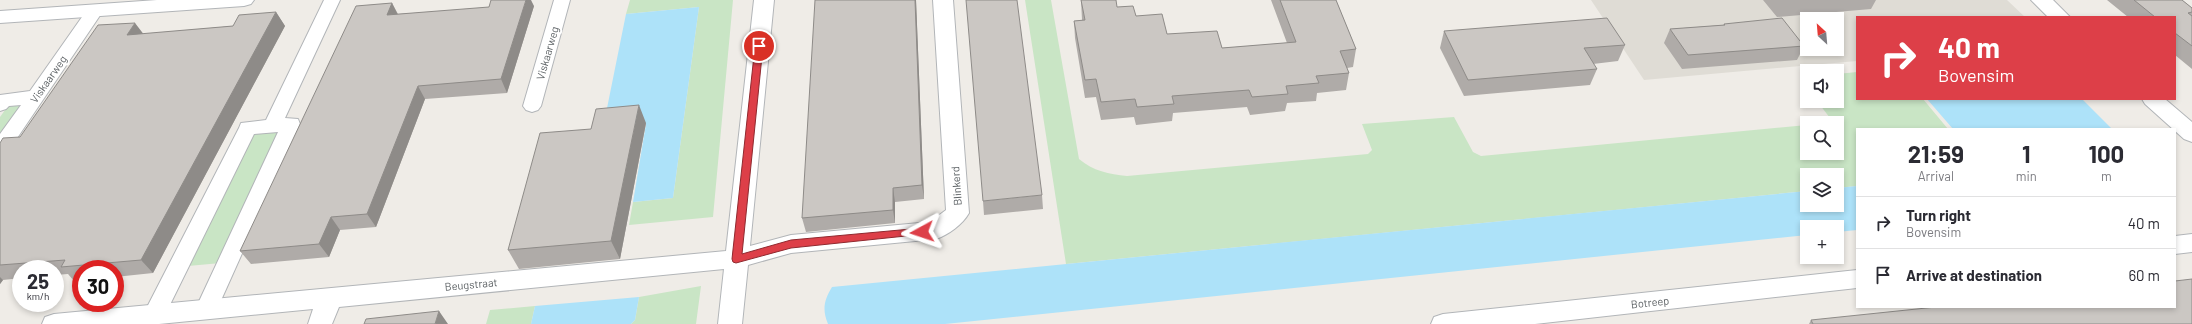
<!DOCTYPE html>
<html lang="en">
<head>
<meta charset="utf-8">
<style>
  body { margin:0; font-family:Barlow,sans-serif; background:#f7f7f7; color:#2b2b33; height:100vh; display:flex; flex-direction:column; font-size:15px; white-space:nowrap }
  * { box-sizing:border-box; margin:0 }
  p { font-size:13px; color:#7c7c81 }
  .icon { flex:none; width:22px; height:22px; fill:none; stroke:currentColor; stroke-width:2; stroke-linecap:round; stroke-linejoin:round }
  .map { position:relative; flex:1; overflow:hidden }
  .details { position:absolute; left:1856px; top:128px; width:320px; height:180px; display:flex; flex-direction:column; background:#fff; border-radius:0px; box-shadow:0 2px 6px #0003 }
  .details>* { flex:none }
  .hud { position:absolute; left:1856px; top:16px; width:320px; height:84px; border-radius:0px; box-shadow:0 2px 6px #0003; background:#dd3f48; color:#fff; overflow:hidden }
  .needle { width:26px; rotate:334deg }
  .fabs { position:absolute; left:1800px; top:12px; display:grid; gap:8px }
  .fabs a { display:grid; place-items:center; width:44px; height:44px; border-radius:0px; background:#fff; box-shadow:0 2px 6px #0003; font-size:20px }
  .speed { position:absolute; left:12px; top:260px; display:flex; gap:8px; font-size:20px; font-weight:700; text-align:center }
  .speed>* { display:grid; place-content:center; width:52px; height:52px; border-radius:50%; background:#fff; box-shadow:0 2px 6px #0003; line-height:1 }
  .speed small { font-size:10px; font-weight:400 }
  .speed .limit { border:6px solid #d22; background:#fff; color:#111 }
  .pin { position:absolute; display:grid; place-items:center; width:34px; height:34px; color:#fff; margin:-17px; border:2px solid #fff; border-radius:50%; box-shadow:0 1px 4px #0007 }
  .me { position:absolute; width:44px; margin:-22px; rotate:265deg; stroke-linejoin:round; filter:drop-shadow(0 0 3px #0008) }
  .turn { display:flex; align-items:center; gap:14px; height:84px; padding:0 16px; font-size:18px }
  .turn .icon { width:52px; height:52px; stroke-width:2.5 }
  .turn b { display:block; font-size:28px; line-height:34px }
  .eta { display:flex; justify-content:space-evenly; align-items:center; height:68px; text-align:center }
  .eta b { font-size:24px; font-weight:700; line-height:28px }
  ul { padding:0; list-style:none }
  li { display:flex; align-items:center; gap:12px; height:52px; padding:0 16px; border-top:1px solid #e1e1e2 }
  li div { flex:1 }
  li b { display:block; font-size:15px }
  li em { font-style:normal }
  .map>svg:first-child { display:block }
  .education { fill:#dfdcd5; fill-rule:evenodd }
  .green { fill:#c9e5c5 }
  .water { fill:#ade2f9 }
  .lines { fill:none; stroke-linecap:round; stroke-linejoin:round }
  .pedestrian-casing { stroke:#b2b5b8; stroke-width:2 }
  .minor-casing { stroke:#b2b5b8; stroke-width:2 }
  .pedestrian { fill:#fff; fill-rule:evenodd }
  .minor { fill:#fff; fill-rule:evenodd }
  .wall { fill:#afaba8 }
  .shaded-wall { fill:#8e8b88 }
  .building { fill:#cbc7c3; stroke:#8e8b88 }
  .route { fill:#dd3f48; stroke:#90292f }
  .labels { text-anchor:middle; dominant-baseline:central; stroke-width:4; stroke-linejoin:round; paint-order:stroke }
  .street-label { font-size:11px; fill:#5e6366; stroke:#fff }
</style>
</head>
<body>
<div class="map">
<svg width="2192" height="324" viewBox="0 0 2192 324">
  <rect width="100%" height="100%" fill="#efece7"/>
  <!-- education -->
  <path class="education" d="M1591,0H2007L2025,17H1857V61L1644,80ZM1807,19H1837V49H1807Z"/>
  <!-- green -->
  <path class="green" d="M630,0H733L713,217L629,225L633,202L673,198L699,7L626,14Z
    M1025,0H1051L1079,159C1093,171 1109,174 1127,176L1368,154L1372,150L1362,124L1454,117L1473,152L1481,156L1807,125V153H1837V123H1823L1833,122L1817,101H1837V74L1857,72V99H1923L1948,129H1857V186L1837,188V175H1807V191L1066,264Z
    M26,102L0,140V117L10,103Z
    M285,128L221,263L188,266L256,130Z
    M701,286L696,324H631L635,320L639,297Z
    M535,306L531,324H486L490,310Z"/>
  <!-- water -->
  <path class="water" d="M699,7L673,198L633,202L646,124L603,128L626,14Z
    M1927,99H2082L2112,129H1953Z
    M1857,186V230L1837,232V227H1807V235L945,324H828C822,310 824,300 832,287L1807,191V205H1837V188Z
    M639,297L635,320L631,324H531L535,306Z"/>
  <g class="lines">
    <defs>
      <path id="pedestrian" d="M324,0H340L285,118L298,119L300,124L214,316L206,319L198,316L195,310L278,132L254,134L162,321L154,324L146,321L143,315L239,128L241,123L266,120Z
        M554,0H570L541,106L538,110L532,112L526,110L523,106Z
        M95,6L101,7L103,11L7,153L0,155V134L21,105L9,106L6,109L0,111V95L30,91L89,7Z"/>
      <path id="minor" d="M157,0H254L251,4L244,6L0,23V11Z
        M754,0H774L750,246L791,235L930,222L946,210L933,0H953L969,213C963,224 948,235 936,239L791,253L748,265L742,324H718L724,269L339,307L332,324H308L313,309L159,324H42L45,317L54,314L726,251Z
        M2031,0H2053L2070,17H2048Z
        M2142,99H2165L2192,122V142L2184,139L2145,104Z
        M2192,234V252L2175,254V236Z
        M1857,270V288L1535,324H1431L1434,317L1443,314Z"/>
    </defs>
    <!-- pedestrian casing -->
    <use href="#pedestrian" class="pedestrian-casing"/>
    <!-- minor casing -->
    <use href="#minor" class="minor-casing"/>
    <!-- pedestrian -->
    <use href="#pedestrian" class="pedestrian"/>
    <!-- minor -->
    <use href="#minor" class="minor"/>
  </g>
  <!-- wall -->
  <path class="wall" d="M916,0L924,199L895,202V223L806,232L802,218Z
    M1081,0L1117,7L1136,16L1167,34L1222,48L1287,43L1271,0H1336L1356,49L1353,67L1347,68L1349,73L1346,90L1317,93L1316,101L1287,103L1285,111L1250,115L1247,107L1173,113L1172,121L1136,125L1134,117L1101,120L1096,97L1085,98L1075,38L1074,21L1082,20Z
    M1763,0H1876L1871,9L1777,17Z
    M2107,0H2182L2192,8V69L2175,55V17H2128Z
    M392,3L398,14L534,6L507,93L425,99L376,227L340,230L329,257L251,264L240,251Z
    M276,12L285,26L153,273L115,277V269H81V280L74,281L68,274L55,275V269H21V278L3,280L0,284V143L20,137L144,34L233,26Z
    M1724,24L1804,46L1797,60L1682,69L1664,43L1670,29L1723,25Z
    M1444,31L1625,45L1618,61L1593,64L1597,69L1590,85L1464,96L1440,48Z
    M646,123L620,259L519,269L508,250Z
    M1042,195L1043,209L984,215L983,201Z
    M1811,320L2192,324H1809Z"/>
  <!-- shaded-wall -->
  <path class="shaded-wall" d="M526,0H531L534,6L507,93L501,79Z
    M915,0H916L924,199L922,185Z
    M392,3L399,17L387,15Z
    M276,12L285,26L153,273L141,260Z
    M135,23L145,36L127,35Z
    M418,86L425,99L376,227L367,214Z
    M639,105L646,123L620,259L611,241Z
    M893,188L895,202V223L893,210Z
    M331,217L340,230L329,257L319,244Z
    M0,277L3,280L0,284Z
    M439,311L448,324H435Z"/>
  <!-- building -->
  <path class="building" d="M491,0H526L501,79L418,86L367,214L331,217L319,244L240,251L356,6L392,3L387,15L489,7Z
    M815,0H915L922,185L893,188V210L802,218Z
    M966,0H1017L1042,195L983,201Z
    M1081,0H1116L1117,7L1133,6L1136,16L1162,14L1167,34L1217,31L1222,48L1296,42L1280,0H1336L1356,49L1340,51L1349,73L1316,76L1319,83L1286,86L1288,94L1252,97L1249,90L1172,96L1174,104L1137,107L1135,99L1101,102L1096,79L1085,80L1074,21L1085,20Z
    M2134,0H2182L2192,8V12L2188,13L2192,16V46L2175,33V17H2155Z
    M276,12L141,260L61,267L65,260L0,265V143L3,138L20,137L98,25L135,23L127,35L233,26L239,15Z
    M1607,18L1625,45L1584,48L1597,69L1468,80L1444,31Z
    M1782,18L1804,46L1688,55L1670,29L1725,25L1724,24Z
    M639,105L611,241L508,250L540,133L591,129L596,109Z
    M2192,279V324H1813L1811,320L1936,307H2175V281Z
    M439,311L435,324H364L366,319Z"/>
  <!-- route -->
  <path class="route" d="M759,43L763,46L742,254L791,240L922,228L927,232L925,234L791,248L736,263L733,262L732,259L755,46Z"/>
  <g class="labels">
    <!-- street labels -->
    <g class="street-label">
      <text transform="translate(547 53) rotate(-74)">Viskaarweg</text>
      <text transform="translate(48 79) rotate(-55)">Viskaarweg</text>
      <text transform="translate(956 186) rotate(-94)">Blinkerd</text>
      <text transform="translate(471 284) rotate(-5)">Beugstraat</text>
      <text transform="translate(1650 302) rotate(-6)">Botreep</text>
    </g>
  </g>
</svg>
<div class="fabs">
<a><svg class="needle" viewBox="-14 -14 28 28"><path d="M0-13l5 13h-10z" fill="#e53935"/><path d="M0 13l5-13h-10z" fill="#7c7c81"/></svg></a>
<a><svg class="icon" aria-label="sound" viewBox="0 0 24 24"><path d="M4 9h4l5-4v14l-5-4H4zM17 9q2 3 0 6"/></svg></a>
<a><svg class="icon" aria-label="search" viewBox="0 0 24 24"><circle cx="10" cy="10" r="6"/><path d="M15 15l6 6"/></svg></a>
<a><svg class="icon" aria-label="layers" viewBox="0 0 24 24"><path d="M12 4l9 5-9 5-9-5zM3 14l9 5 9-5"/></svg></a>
<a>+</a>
</div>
<div class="speed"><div>25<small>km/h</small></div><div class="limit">30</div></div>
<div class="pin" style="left:759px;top:46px;background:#d93025"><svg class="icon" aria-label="arrive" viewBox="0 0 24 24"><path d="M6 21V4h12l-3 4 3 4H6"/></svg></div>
<svg class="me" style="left:922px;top:232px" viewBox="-20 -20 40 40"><path d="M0-17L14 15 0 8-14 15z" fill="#dd3f48" stroke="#fff" stroke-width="4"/></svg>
<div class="hud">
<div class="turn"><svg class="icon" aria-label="right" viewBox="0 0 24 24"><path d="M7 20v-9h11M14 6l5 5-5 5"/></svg><div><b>40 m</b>Bovensim</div></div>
</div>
<section class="details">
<div class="eta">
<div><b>21:59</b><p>Arrival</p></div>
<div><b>1</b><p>min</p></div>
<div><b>100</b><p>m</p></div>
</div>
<ul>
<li><svg class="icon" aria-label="right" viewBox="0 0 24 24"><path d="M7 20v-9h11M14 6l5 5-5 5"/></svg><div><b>Turn right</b><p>Bovensim</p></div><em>40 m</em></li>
<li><svg class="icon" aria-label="arrive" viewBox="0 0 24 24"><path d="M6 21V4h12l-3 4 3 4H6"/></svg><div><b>Arrive at destination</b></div><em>60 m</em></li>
</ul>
</section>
</div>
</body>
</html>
